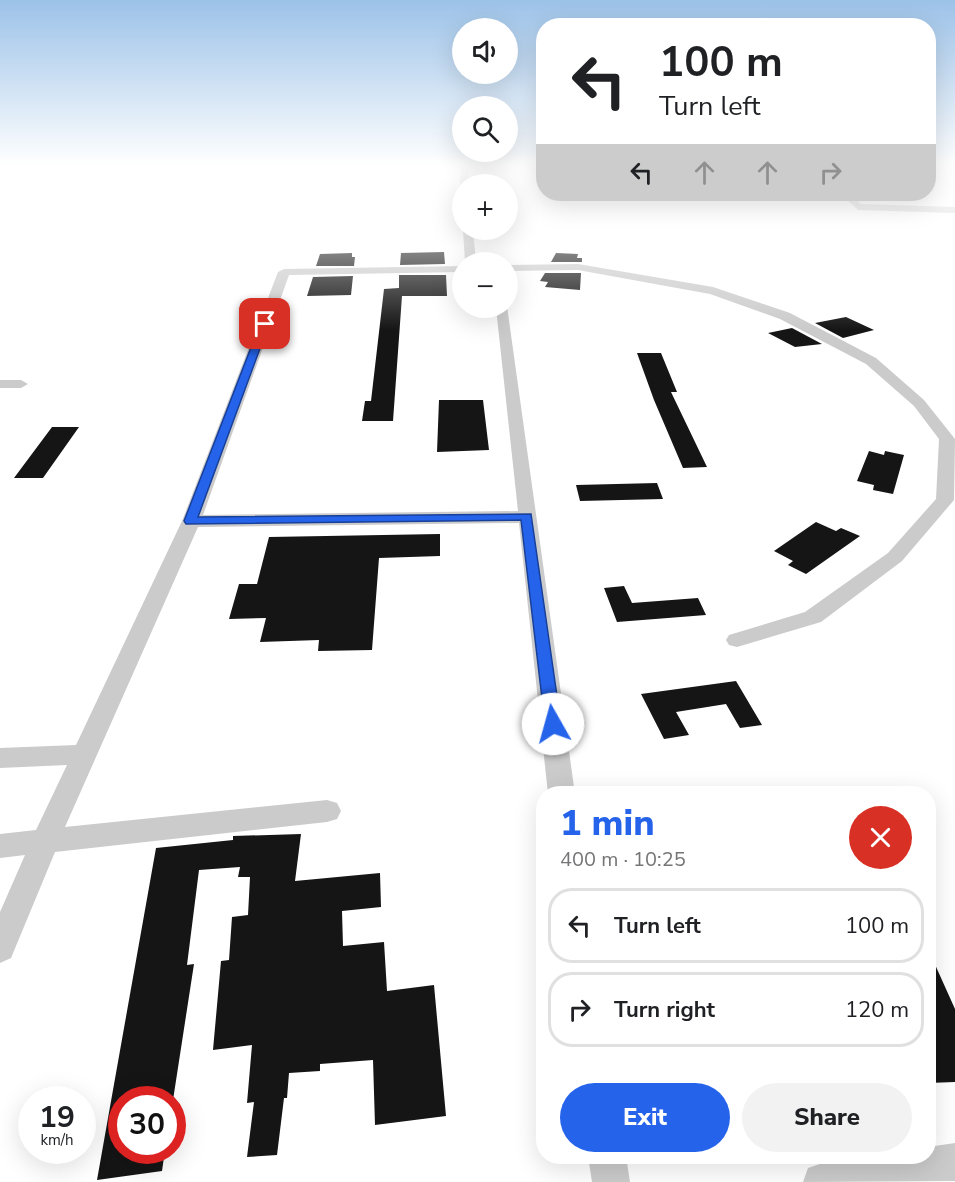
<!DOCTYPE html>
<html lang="en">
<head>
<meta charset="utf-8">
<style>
  body { margin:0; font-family:"Nunito Sans",sans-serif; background:#f2f2f2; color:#202124; height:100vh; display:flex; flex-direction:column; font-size:22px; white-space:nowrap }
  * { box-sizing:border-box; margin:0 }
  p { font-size:20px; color:#757577 }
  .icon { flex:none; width:33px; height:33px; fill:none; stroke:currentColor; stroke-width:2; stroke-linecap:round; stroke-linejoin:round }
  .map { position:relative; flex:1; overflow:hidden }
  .panel { position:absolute; left:536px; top:786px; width:400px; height:378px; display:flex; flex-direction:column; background:#fff; border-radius:24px; box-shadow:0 6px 24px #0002 }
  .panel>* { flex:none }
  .guide { position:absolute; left:536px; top:18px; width:400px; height:183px; border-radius:24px; box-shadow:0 6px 24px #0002; background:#fff; color:#202124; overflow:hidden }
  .fabs { position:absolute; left:452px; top:18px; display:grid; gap:12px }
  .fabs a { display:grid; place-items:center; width:66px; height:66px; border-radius:50%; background:#fff; box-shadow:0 6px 24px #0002; font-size:30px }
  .speed { position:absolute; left:18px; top:1086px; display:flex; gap:12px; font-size:30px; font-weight:700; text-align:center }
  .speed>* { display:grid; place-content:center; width:78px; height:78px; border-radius:50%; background:#fff; box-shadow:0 6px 24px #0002; line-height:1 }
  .speed small { font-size:15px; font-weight:400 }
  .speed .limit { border:9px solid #d22; background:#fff; color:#111 }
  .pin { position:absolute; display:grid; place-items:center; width:51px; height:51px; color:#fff; margin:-26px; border-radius:12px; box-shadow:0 3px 9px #0006 }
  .me { position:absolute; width:66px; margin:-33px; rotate:353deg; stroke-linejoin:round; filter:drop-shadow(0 0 4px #0008) }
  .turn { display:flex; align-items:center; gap:21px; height:126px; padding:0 24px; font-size:27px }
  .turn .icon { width:78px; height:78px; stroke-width:2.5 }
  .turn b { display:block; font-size:42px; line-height:51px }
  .lanes { display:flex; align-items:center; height:57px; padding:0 24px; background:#0003; justify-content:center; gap:30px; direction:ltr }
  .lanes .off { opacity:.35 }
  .round { display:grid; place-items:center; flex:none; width:63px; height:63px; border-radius:32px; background:#f2f2f2 }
  .headline { display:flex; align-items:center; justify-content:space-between; height:102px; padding:0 24px }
  h1 { font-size:36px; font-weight:800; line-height:45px; color:#2563eb }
  .action { display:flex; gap:12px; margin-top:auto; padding:12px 24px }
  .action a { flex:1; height:69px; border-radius:36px; background:#2563eb; color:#fff; font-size:24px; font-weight:800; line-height:69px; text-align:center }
  .action a+a { background:#f2f2f2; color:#202124 }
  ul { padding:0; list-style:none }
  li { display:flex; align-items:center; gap:18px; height:75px; margin:0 12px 9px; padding:0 12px; border:3px solid #e0e0e0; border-radius:24px }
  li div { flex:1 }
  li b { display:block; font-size:22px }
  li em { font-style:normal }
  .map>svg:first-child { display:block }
  .building { fill:#151515 }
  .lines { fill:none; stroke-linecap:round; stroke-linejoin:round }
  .street { fill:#cbcbcb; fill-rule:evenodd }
  .route { fill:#2563eb; stroke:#184099; stroke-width:1.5 }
</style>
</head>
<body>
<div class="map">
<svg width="955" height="1182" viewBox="0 0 955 1182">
  <rect width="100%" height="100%" fill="#fff"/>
  <!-- building -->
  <path class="building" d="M444,252L445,264L400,265L401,253Z
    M352,253V257H355L354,266H316L320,254Z
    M556,253L578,254L577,258H582V262H551Z
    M545,273H581L580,290L545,287L548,282L540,281Z
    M399,275H446L447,296H402L393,421H362L365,401H371L384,289L399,288Z
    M353,276L351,295L307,296L313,277Z
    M846,317L874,330L843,338L815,323Z
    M792,328L822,344L795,347L768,333Z
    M637,353H661L677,392H671L707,467L683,468L654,400Z
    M439,400H483L489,450L437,452Z
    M52,427H79L43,478H14Z
    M869,451L884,455L885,451L904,455L893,494L873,490L874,485L857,481Z
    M657,483L663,499L580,501L576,485Z
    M816,522L836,531L841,528L860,536L806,574L788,565L793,561L774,551Z
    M440,534V556L379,558L372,650L318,651L319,640L260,642L266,618L229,619L239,584H257L269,537Z
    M624,586L632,603L698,598L706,615L617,622L604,588Z
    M736,681L762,725L740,728L726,704L676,712L689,735L664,739L641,694Z
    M301,834L295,881L380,873L381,907L342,911L343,946L384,942L387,991L434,985L446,1116L375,1125L373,1060L320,1064V1071L289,1073L287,1098H284L277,1155L247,1157L254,1102L247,1103L252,1045L213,1050L221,961L229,960L232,917L248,915L250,877H238L240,867L199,870L187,965L194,964L173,1100H122V1150H165L162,1171L97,1180L156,848L233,840V836Z
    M928,949L955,1009V1082L928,1083Z"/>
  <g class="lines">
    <!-- street -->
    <path class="street" d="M461,164H469L468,184L462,186L460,184Z
      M841,194H850L861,204L955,207V213L858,210Z
      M463,230H473L476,262H465Z
      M578,264L713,287L790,313L876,358L924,400L955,439L954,500L902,561L821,622L737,647L729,645L726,640L729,635L805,612L888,553L936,499L939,439L914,406L866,364L780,319L710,294L578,270L507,271V265Z
      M462,266V272L289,275L203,515L518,511L496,308L507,306L575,794H548L519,523L198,527L65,827L327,800L337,803L341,811L337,819L327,822L55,852L11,958L0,963V912L25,855L0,858V834L36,830L67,765L0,768V748L76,745L182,521L278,272L284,269Z
      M0,380H21L28,384L21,388H0Z
      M955,1143V1181L803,1182L808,1168C846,1153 889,1156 928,1156V1147Z
      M588,1156H626L630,1182H592Z"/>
  </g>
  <!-- sky -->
  <linearGradient id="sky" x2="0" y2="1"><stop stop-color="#9cc2e8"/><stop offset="0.5" stop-color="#fff"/><stop offset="1" stop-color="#fff" stop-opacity="0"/></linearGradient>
  <rect width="955" height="330" fill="url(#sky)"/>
  <!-- route -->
  <path class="route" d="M265,321L269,324L198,517L531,514L561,724L559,728H547L545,724L521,520L186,524L184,521L260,324Z"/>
</svg>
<div class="fabs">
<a><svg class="icon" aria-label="sound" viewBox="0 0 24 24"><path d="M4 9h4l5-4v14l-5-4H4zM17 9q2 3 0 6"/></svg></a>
<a><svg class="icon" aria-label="search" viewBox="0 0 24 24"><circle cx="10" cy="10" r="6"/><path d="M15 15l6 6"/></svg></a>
<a>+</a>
<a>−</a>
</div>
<div class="speed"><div>19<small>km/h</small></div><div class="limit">30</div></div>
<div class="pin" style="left:265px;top:324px;background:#d93025"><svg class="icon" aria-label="arrive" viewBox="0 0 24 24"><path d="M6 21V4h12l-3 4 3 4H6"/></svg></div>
<svg class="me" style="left:553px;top:724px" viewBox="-20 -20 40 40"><circle r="19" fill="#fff"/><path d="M0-13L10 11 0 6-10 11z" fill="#2563eb"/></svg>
<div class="guide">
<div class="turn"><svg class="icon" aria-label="left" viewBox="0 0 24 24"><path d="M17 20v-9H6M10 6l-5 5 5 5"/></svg><div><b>100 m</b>Turn left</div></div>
<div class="lanes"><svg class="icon" aria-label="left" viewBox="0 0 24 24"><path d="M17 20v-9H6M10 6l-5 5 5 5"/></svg><svg class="icon off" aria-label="ahead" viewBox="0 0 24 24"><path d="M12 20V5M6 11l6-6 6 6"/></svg><svg class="icon off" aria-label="ahead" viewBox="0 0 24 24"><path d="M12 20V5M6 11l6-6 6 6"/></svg><svg class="icon off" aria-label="right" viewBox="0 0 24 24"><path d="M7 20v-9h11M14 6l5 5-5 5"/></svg></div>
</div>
<section class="panel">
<div class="headline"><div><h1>1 min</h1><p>400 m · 10:25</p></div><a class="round" style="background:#d93025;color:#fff"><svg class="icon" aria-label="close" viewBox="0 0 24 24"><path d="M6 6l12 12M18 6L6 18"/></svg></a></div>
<ul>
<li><svg class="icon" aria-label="left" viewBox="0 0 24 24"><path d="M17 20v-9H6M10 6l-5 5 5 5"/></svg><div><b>Turn left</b></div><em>100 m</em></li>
<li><svg class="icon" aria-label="right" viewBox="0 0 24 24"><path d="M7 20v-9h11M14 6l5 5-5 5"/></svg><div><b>Turn right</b></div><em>120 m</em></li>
</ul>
<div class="action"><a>Exit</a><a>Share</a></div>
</section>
</div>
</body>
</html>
